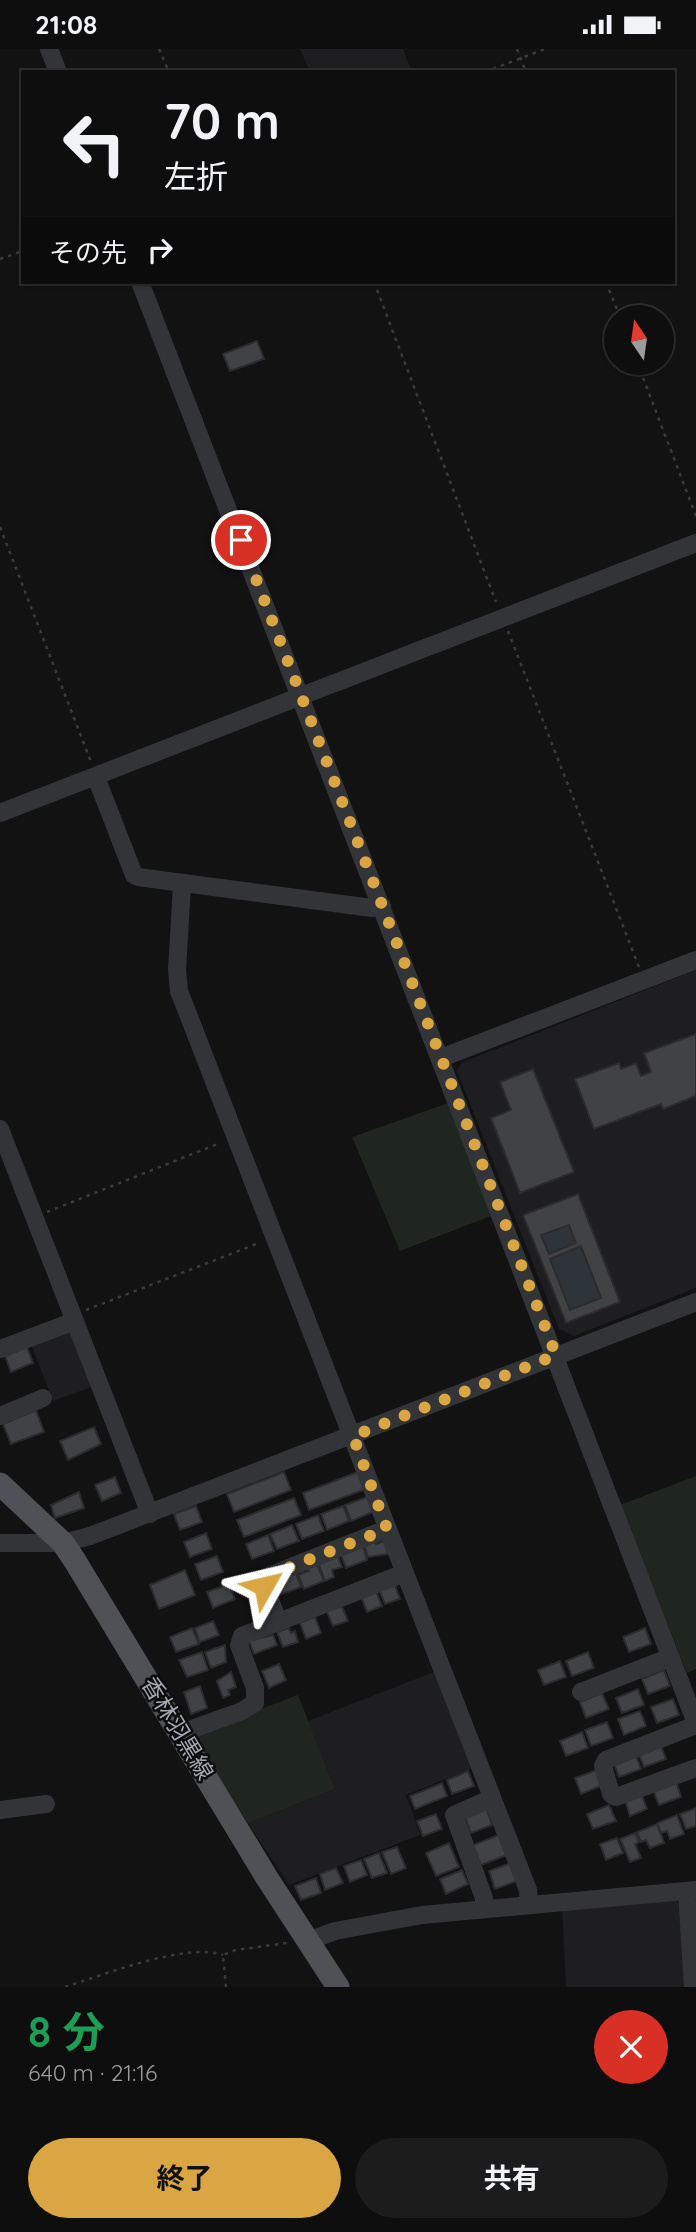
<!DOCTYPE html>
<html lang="ja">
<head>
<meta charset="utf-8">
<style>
  body { margin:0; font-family:Quicksand,"Noto Sans JP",sans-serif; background:#1c1c1c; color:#f1f3f6; height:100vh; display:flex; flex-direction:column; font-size:26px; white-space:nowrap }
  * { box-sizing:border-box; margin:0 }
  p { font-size:23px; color:#9b9c9e }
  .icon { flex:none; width:38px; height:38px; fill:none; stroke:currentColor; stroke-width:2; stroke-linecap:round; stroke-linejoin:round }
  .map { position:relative; height:1938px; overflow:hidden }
  .details { display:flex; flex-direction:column; background:#0e0e0e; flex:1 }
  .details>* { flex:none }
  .guide { position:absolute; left:21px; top:21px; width:654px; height:214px; border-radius:0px; box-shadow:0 2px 5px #0004,0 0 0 2px #2e2e2e; background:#0e0e0e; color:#f1f3f6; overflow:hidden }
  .needle { width:46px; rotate:347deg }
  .fabs { position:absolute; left:604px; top:256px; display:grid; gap:14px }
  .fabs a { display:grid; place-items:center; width:70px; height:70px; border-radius:50%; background:#0e0e0e; box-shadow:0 2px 5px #0004,0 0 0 2px #2e2e2e; font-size:35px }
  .pin { position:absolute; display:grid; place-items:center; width:60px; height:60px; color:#fff; margin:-30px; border:4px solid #fff; border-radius:50%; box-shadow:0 2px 7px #0007 }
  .me { position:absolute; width:77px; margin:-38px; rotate:53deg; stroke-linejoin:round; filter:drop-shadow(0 0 5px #0008) }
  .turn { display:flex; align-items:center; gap:24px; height:147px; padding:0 28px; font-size:32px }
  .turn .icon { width:91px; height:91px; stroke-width:2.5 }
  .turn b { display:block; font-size:49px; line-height:60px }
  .then { display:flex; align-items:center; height:66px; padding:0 28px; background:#0003; gap:14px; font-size:26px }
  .round { display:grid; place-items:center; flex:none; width:74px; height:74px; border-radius:37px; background:#1c1c1c }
  .head { display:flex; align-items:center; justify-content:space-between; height:119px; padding:0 28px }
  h1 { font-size:42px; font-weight:700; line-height:52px; color:#1e9e55 }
  .cta { display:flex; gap:14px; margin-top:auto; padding:14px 28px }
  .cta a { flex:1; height:80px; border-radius:42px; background:#daa643; color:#111; font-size:28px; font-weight:700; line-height:80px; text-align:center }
  .cta a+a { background:#1c1c1c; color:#f1f3f6 }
  .status { display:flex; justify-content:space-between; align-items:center; height:49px; padding:0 35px; background:#0e0e0e; direction:ltr }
  .status svg { height:19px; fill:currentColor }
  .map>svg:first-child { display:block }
  .built { fill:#1e1e20 }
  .green { fill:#1f251f }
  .water { fill:#2d343a }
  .building { fill:#414246; stroke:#2c2c2f; stroke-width:2; fill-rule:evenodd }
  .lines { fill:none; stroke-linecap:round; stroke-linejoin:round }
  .path { stroke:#3a3b3f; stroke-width:2.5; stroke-dasharray:3.5 5; stroke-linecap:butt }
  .minor { stroke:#333438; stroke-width:18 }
  .major { stroke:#505156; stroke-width:23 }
  .route { stroke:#daa643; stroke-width:12; stroke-dasharray:0 21.6 }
  .labels { text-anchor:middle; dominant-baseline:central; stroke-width:5; stroke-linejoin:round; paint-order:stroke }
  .street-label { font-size:23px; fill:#a5a9b2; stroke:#0d0d0e }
</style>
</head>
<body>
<div class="status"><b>21:08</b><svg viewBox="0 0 49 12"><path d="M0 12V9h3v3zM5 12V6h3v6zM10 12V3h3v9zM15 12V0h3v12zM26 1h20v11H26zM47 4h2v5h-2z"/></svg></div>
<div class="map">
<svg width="696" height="1938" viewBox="0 0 696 1938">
  <rect width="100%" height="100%" fill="#121213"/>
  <!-- built -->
  <path class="built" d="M300,0H403L412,23H310Z
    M696,921V1239L574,1287L559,1280L457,1022L461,1014Z
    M66,1282L74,1286L94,1337L53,1352L31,1295Z
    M439,1621L476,1718L406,1746L420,1786L289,1836L248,1774L335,1740L308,1672Z
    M674,1849L682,1858L687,1938H566L562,1859Z"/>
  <!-- green -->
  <path class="green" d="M451,1053L496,1165L400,1202L352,1088Z
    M696,1427V1620L687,1624L620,1456Z
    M298,1646L335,1740L248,1774L194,1688L197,1684Z"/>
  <!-- water -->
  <path class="water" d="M569,1176L576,1194L549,1205L541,1186Z
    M581,1197L601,1249L570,1261L550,1210Z"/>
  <!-- building -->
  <path class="building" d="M257,292L264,310L230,322L223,305Z
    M696,985V1047L663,1060L661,1055L594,1080L575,1030L619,1014L621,1020L636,1014L641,1027L651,1023L644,1004Z
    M533,1020L574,1123L520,1144L491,1069L511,1061L500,1033Z
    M578,1145L620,1253L566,1274L523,1166ZM569,1176L576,1194L549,1205L541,1186ZM581,1197L601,1249L570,1261L550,1210Z
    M27,1298L33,1314L11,1323L5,1307Z
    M36,1361L44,1383L11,1395L3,1375Z
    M94,1378L101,1395L68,1411L60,1392Z
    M360,1422L366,1440L309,1461L303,1444Z
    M284,1423L291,1441L234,1463L227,1445Z
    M115,1428L121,1444L102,1452L95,1436Z
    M79,1443L84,1459L55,1469L51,1456Z
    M367,1448L373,1463L351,1472L345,1456Z
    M294,1449L301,1466L244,1488L237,1471Z
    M196,1457L202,1473L180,1481L174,1465Z
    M343,1457L349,1472L327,1481L321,1465Z
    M318,1466L324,1482L302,1490L296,1475Z
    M292,1476L299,1492L277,1500L270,1485Z
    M206,1484L212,1500L190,1508L184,1493Z
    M268,1486L274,1502L252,1510L246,1495Z
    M375,1491L376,1495L384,1492L388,1505L368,1508L364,1495Z
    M362,1495L367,1511L346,1519L340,1503Z
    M337,1505L342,1518L332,1521L334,1528L325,1532L318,1513Z
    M217,1507L223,1523L201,1531L195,1515Z
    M316,1513L324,1532L304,1540L298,1526L309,1522L307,1517Z
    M185,1521L195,1546L159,1560L150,1536Z
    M295,1522L301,1538L279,1546L274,1535L281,1533L282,1527Z
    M394,1534L400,1550L385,1555L379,1540Z
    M229,1535L235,1550L213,1559L207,1543Z
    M376,1542L382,1557L367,1563L361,1547Z
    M341,1555L348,1572L333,1577L326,1561Z
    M315,1568L321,1584L306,1590L300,1574Z
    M213,1572L219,1586L200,1593L195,1579Z
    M192,1579L199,1595L176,1603L170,1588Z
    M289,1579L291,1584L295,1582L298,1593L283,1598L277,1583Z
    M645,1579L651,1595L629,1603L623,1588Z
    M273,1586L277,1596L254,1605L249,1592Z
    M225,1596L226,1613L211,1619L205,1603Z
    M202,1603L208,1621L187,1628L179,1611Z
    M588,1603L594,1619L572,1627L566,1612Z
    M560,1612L566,1628L544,1636L538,1621Z
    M279,1615L286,1631L269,1639L262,1622Z
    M664,1621L670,1637L648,1645L642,1630Z
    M231,1623L236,1638L228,1641L230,1646L223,1649L217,1632Z
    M200,1637L207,1659L191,1665L184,1643Z
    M638,1640L644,1656L622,1664L616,1649Z
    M602,1644L609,1660L586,1669L580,1653Z
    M673,1650L679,1666L657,1674L651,1658Z
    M640,1662L646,1677L624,1686L618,1670Z
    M607,1673L613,1689L591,1697L585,1681Z
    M582,1683L588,1699L566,1707L560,1692Z
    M660,1694L666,1710L644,1718L638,1703Z
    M635,1704L641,1720L619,1728L613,1712Z
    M597,1721L603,1736L581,1745L575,1729Z
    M468,1722L474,1737L452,1745L447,1731Z
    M676,1732L681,1748L659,1756L653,1741Z
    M442,1734L447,1747L415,1760L410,1747Z
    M641,1744L647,1760L630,1767L625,1751Z
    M609,1756L616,1772L593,1780L587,1765Z
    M486,1758L492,1776L471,1784L464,1765Z
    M696,1759V1777L686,1780L680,1765Z
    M436,1765L442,1780L423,1787L417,1772Z
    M677,1766L684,1785L670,1790L667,1782L661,1784L657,1774Z
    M657,1775L664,1794L650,1799L646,1791L641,1793L637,1783Z
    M635,1784L639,1793L635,1795L641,1809L630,1813L620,1790Z
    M499,1786L507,1806L481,1816L473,1796Z
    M617,1789L623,1804L606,1811L600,1795Z
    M449,1794L459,1818L436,1827L426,1804Z
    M397,1798L406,1819L391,1825L382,1803Z
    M379,1804L387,1824L372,1829L364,1810Z
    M361,1811L367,1826L350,1833L344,1817Z
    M511,1814L517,1832L495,1840L489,1822Z
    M336,1819L343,1834L325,1841L320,1825Z
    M462,1821L468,1835L446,1845L440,1830Z
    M316,1829L321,1844L301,1851L295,1837Z"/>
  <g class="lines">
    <!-- path -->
    <path class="path" d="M159,0L169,23
      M517,0L526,23
      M485,23L545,0
      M0,210L23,202
      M374,233L496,553
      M606,233L620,268
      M637,313L696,467
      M0,478L91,713
      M508,582L639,918
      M47,1163L220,1094
      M86,1261L259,1194
      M65,1938C103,1926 187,1893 223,1906
      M226,1938L223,1906L236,1901L287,1894"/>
    <!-- minor -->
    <path class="minor" d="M49,0L58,23
      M140,233L696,1674
      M96,728L134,826L138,828L372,859L382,857
      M0,764L696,494
      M182,836L177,921L179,942L528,1841L529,1855
      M441,1009L696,911
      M0,1080L150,1465
      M0,1300L75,1272
      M0,1367L43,1349
      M0,1494H63L90,1487L696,1253
      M278,1573L264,1533L268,1527L387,1480
      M581,1643L671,1608
      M696,1676L606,1711L603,1717L611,1745L616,1748L696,1719
      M181,1684L242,1662L255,1654V1639L239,1596L242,1587L405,1524
      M0,1761L46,1755
      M687,1843L693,1938
      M484,1859V1849L454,1766L492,1749
      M308,1892L335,1882L422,1866L696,1841"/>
    <!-- major -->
    <path class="major" d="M0,1435L63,1494L75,1512L267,1829L338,1938"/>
  </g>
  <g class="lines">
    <!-- route -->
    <path class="route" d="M241,491L556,1306L353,1387L387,1480L272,1525L264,1530V1537"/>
  </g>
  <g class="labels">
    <!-- street labels -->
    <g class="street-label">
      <text transform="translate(178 1679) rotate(59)">香林羽黒線</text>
    </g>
  </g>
</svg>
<div class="fabs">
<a><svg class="needle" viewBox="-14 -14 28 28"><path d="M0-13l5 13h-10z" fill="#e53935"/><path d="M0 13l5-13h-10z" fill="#9b9c9e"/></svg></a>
</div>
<div class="pin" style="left:241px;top:491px;background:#d93025"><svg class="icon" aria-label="arrive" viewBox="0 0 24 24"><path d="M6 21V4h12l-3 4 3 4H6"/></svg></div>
<svg class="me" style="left:264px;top:1537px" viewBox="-20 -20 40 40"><path d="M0-17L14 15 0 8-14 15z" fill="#daa643" stroke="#fff" stroke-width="4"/></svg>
<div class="guide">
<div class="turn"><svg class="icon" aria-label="left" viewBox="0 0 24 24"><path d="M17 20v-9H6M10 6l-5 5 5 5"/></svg><div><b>70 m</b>左折</div></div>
<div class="then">その先<svg class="icon" aria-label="right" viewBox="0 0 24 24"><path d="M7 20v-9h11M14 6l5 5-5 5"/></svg></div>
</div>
</div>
<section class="details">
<div class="head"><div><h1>8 分</h1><p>640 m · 21:16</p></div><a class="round" style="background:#d93025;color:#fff"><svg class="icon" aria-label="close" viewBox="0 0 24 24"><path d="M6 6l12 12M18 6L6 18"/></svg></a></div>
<div class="cta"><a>終了</a><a>共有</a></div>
</section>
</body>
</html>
